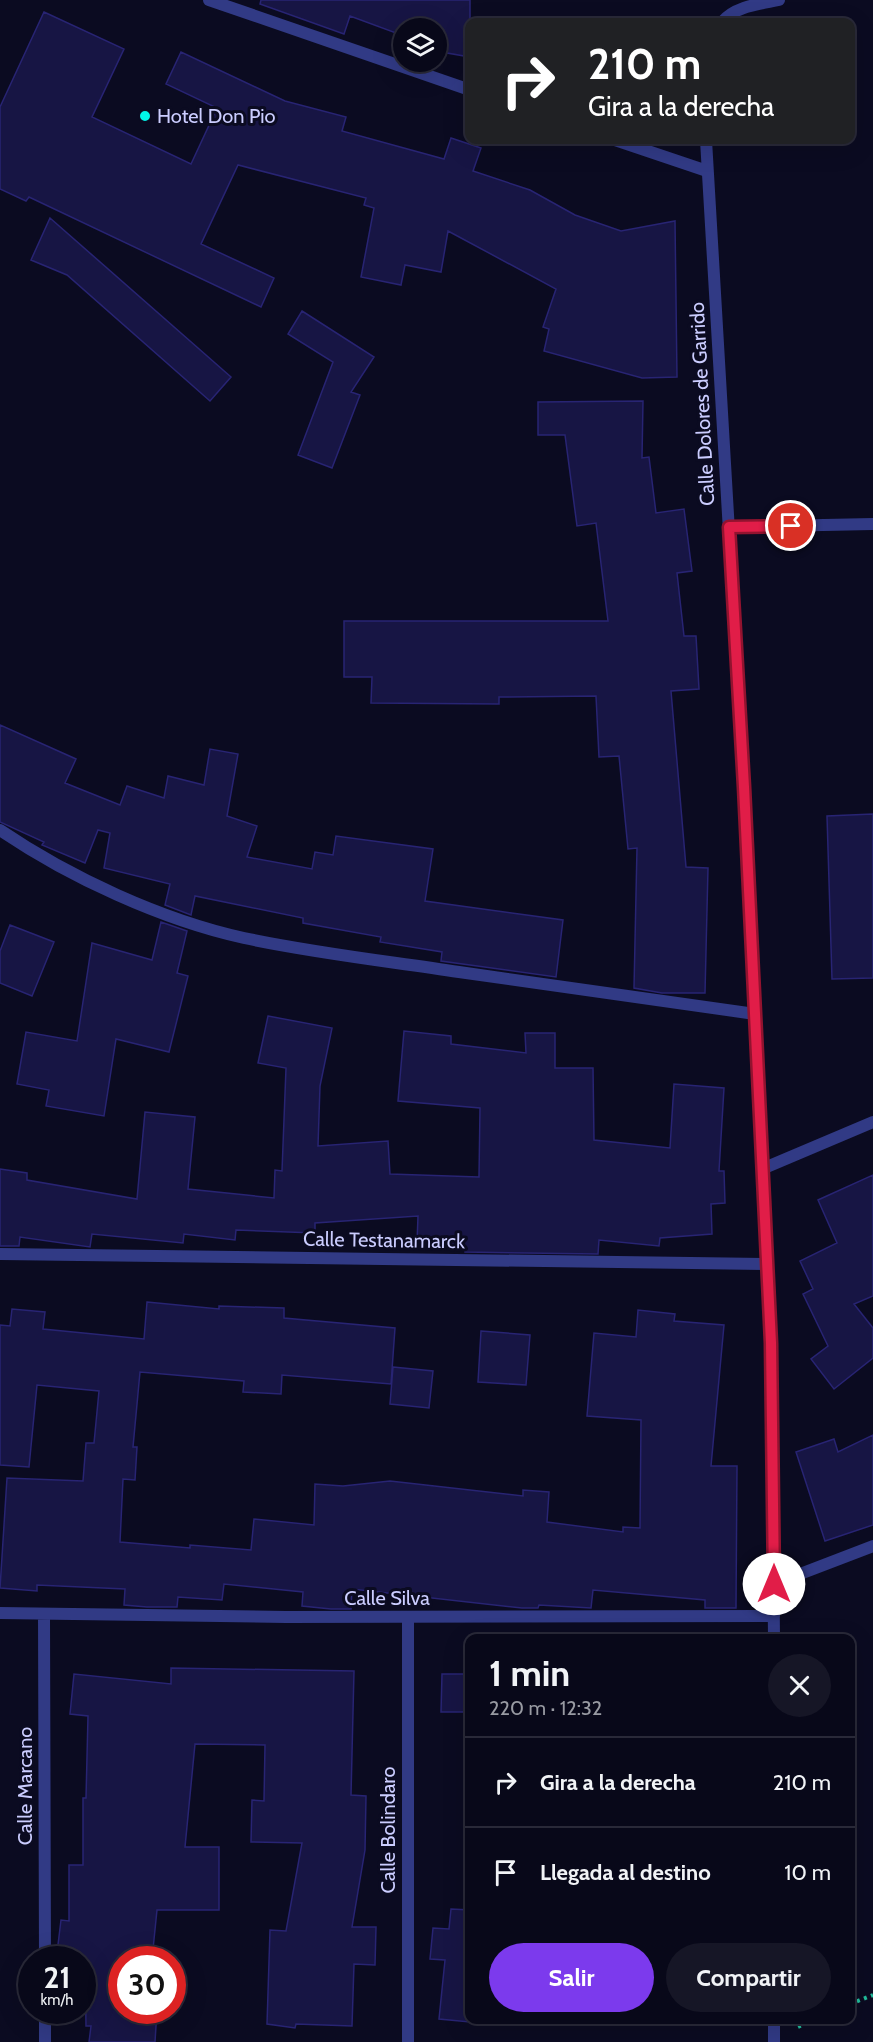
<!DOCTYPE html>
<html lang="es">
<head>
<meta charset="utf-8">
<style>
  body { margin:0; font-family:Cabin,sans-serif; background:#161626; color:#f1f3f6; height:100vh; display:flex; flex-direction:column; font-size:22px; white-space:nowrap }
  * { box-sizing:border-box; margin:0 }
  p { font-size:20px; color:#989aa2 }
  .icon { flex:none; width:33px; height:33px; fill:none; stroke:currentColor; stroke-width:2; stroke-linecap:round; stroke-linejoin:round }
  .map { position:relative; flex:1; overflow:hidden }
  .drawer { position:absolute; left:465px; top:1634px; width:390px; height:390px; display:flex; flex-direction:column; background:#080819; border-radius:12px; box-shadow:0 6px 24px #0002,0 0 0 2px #292938 }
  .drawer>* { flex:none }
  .banner { position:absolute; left:465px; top:18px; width:390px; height:126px; border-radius:12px; box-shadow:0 6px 24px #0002,0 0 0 2px #292938; background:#202124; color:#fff; overflow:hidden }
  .fabs { position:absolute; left:393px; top:18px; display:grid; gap:12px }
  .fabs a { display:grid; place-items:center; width:54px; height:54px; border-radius:50%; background:#080819; box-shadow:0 6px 24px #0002,0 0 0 2px #292938; font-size:30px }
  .speed { position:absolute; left:18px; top:1946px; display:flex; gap:12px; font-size:30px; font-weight:700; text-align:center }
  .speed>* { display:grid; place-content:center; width:78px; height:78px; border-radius:50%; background:#080819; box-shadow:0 6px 24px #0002,0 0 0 2px #292938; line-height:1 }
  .speed small { font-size:15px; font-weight:400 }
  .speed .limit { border:9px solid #d22; background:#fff; color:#111 }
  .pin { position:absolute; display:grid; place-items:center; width:51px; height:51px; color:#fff; margin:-26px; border:3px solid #fff; border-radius:50%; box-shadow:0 2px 6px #0007 }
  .me { position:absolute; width:66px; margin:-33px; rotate:0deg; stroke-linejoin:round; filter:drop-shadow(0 0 4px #0008) }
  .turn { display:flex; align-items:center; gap:21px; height:126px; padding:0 24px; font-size:27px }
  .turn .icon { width:78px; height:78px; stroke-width:2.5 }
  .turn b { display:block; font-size:42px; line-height:51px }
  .round { display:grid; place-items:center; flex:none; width:63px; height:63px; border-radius:32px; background:#161626 }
  .overview { display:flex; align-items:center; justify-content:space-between; height:102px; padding:0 24px }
  h1 { font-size:36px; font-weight:700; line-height:45px }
  .action { display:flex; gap:12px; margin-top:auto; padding:12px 24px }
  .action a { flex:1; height:69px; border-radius:36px; background:#7c3aed; color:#fff; font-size:24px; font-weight:700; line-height:69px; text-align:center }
  .action a+a { background:#161626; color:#f1f3f6 }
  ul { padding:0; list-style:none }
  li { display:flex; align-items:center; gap:18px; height:90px; padding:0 24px; border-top:2px solid #292938 }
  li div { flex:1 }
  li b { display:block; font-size:22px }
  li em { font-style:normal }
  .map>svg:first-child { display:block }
  .building { fill:#171544; stroke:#282473; stroke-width:1.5 }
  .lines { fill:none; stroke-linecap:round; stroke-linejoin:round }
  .path { stroke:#21bd9c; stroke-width:4; stroke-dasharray:3 4.5; stroke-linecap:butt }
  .lane { stroke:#313a85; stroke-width:12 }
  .street { stroke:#313a85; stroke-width:12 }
  .route-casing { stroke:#92132f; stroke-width:15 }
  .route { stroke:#e11d48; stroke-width:10 }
  .poi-dot { fill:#00f6e9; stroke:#0b0b21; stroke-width:2 }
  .labels { text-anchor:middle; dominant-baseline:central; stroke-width:6; stroke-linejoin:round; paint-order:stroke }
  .poi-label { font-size:20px; fill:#cbcdff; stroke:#0b0b21; text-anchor:start }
  .street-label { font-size:20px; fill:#cbcdff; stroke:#0b0b21 }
</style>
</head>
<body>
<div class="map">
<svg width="873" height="2042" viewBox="0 0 873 2042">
  <rect width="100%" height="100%" fill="#0b0b21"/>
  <!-- building -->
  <path class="building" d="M261,0H470V57L436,51V28H404V36L350,16L344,34L260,4Z
    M44,12L124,49L92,117L191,164L217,108L166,84L181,52L285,101L346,117L342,131L444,159L451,138L481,148L473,171L530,190L575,215L621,231L675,221L677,377L642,378L544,351L549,329L543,327L556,289L448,231L441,272L405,265L401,285L361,277L374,208L364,205L366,198L238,165L201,244L274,278L261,307L29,197L26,201L0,189V107Z
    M50,218L231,377L210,401L67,275L31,260Z
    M302,311L374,357L351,392L360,395L332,468L298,455L333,362L288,334Z
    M643,401L642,458L649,457L656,513L684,509L692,571L677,573L684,636H696L699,689L671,691L686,867L708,868L705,993H662L634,988L637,848L628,849L619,756L599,757L596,696L499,697V704L371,703L372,677H344V621H608L596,523L577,526L565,435H538V402Z
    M0,725L76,759L65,783L120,805L127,786L164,798L168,776L204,785L210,749L238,754L227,816L257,826L247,857L312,869L315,852L333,855L336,836L433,849L425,901L563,920L556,977L441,961L442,952L380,942L381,937L303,923V918L195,896L191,915L165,905L170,884L104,868L110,833L98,830L85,863L42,845L44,842L0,822Z
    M873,814V978L832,979L827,816Z
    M161,922L187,931L177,973L188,976L169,1052L116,1039L104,1116L46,1106L49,1090L17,1084L26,1032L77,1041L92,943L152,960Z
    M10,925L54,942L32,996L0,983V951Z
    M268,1016L332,1028L320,1086L318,1146L388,1141L390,1174L479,1177L480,1108L398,1101L404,1031L451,1036V1044L526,1053L525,1033H555V1068H593L594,1140L670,1148L674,1084L724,1088L719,1171H724L725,1203L711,1204L712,1234L660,1238L659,1246L599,1240L598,1254L465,1252V1245L417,1243L418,1216L315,1223V1233L236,1230L235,1240L184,1234L183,1243L92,1234L90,1247L20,1237L19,1246H0V1169L27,1173V1180L137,1199L145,1112L195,1117L188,1189L274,1198L275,1170L282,1171L286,1068L258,1063Z
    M873,1175V1296L854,1304L873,1328V1358L834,1389L811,1359L828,1346L803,1294L813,1289L800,1261L837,1243L818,1200Z
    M147,1302L219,1309V1306L284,1308V1318L395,1328L391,1384L282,1375L281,1394L243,1392L244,1381L140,1372L133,1447H137L135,1480L123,1479L120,1542L190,1548V1545L251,1550L254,1519L314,1525L315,1484L343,1486L390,1481L523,1496V1490L549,1492L547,1522L623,1532V1527L640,1528L641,1420L587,1416L594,1333L636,1337L638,1310L675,1314L674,1321L724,1325L711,1466H737L736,1608H705V1600L593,1590L591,1608L539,1605L538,1608H522L352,1589L351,1609H331L302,1606L303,1592L224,1584L222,1600L178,1597L177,1607H147L124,1605L125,1589L37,1585V1591L0,1588L7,1478L83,1481L86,1443H94L99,1391L37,1385L29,1467L0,1465V1325L10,1326L12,1309L45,1312L43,1329L144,1339Z
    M481,1331L530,1335L526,1385L478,1382Z
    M393,1367L433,1371L429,1408L390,1404Z
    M873,1435V1525L825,1541L796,1452L834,1439L838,1452Z
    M171,1668L354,1671L351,1795L366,1796L365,1850L352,1927H376L375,1965L354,1964L352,2026L296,2024L295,2028L267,2024L270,1930L286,1931L302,1843L251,1842L252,1800L264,1801L265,1745L195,1744L185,1847H219V1910H157L152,1959H122V2010H157L155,2042H89L91,2026H86L85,1957L57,1953L61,1920L69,1921V1865H83V1798H86L88,1716L70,1714L74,1674L171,1684Z
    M442,1674H470V1712H441Z
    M451,1909L470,1910V2022L439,2019L445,1960L430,1959L433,1928L449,1929Z"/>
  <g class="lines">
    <!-- path -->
    <path class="path" d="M850,2004L873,1995
      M798,2027L816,2019"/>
    <!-- lane -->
    <path class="lane" d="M729,527L873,524"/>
    <!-- street -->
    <path class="street" d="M209,0L470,90
      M722,22C735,6 760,4 779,0
      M615,140L707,171
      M706,140L744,787L771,1343L774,1638
      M0,830C69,877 162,920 244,938C314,953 387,961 459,972C557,986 656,1000 755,1014
      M762,1169L873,1122
      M0,1254L767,1264
      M774,1584L873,1546
      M0,1613L286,1617L774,1616
      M44,1614L45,1959
      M408,1617V2042
      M45,2010V2042
      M774,2042V2019"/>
  </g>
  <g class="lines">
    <defs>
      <path id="route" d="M774,1584L771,1343L744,787L729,527L791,526"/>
    </defs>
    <!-- route casing -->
    <use href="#route" class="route-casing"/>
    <!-- route -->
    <use href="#route" class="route"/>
  </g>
  <!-- markers -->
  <circle class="poi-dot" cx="145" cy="116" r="6"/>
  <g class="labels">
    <!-- poi labels -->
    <g class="poi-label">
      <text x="157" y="116">Hotel Don Pio</text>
    </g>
    <!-- street labels -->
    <g class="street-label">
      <text transform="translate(702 404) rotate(-93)">Calle Dolores de Garrido</text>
      <text transform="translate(384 1240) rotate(1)">Calle Testanamarck</text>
      <text x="387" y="1598">Calle Silva</text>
      <text transform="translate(25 1786) rotate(-90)">Calle Marcano</text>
      <text transform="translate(388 1830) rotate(-90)">Calle Bolindaro</text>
    </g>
  </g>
</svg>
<div class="fabs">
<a><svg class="icon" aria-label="layers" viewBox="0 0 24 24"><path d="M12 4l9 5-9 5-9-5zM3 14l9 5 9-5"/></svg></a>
</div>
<div class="speed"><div>21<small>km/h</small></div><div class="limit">30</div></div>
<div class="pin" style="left:791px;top:526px;background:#d93025"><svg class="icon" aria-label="arrive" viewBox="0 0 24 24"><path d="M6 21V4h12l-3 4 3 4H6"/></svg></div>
<svg class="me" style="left:774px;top:1584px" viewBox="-20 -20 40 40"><circle r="19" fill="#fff"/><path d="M0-13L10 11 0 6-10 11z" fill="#e11d48"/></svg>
<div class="banner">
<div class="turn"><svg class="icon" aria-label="right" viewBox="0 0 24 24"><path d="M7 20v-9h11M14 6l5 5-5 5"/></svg><div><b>210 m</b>Gira a la derecha</div></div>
</div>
<section class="drawer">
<div class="overview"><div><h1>1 min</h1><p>220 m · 12:32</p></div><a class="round"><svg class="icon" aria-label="close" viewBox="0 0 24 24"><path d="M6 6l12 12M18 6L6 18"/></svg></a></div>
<ul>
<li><svg class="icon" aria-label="right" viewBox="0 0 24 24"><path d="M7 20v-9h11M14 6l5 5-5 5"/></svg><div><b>Gira a la derecha</b></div><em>210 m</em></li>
<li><svg class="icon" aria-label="arrive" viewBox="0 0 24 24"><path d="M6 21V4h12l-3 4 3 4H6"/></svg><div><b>Llegada al destino</b></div><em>10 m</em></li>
</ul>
<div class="action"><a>Salir</a><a>Compartir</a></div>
</section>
</div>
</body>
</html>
